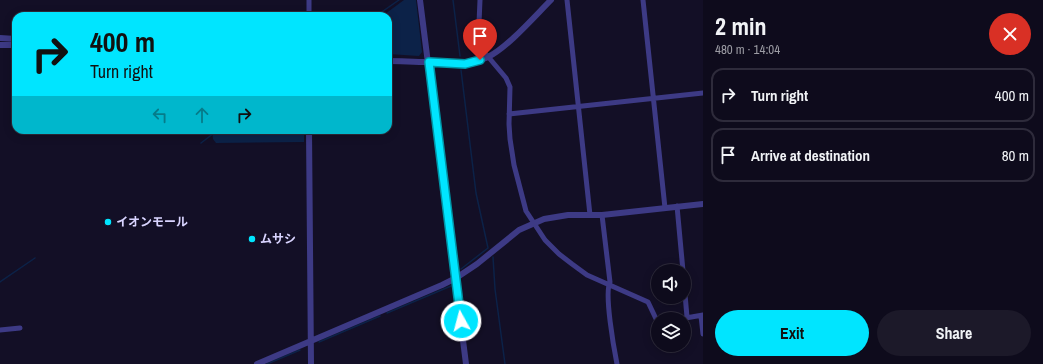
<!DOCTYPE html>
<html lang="en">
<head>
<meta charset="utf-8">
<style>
  body { margin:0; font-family:"Archivo Narrow","Noto Sans JP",sans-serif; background:#1c1929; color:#f1f3f6; height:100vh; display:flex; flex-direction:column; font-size:15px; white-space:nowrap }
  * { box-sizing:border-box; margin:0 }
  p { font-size:13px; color:#9b9ba3 }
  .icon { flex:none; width:22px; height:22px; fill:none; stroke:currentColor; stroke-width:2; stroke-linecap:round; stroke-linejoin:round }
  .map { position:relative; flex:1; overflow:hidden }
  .drawer { display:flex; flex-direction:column; background:#0e0b1c; width:340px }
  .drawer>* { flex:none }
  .hud { position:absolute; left:12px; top:12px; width:380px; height:122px; border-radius:12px; box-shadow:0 2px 10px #0003,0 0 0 1px #2e2b3b; background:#00e5ff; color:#111; overflow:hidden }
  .fabs { position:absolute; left:651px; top:264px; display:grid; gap:8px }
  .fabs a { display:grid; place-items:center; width:40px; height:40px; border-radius:50%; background:#0e0b1c; box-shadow:0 2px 10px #0003,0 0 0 1px #2e2b3b; font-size:20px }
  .pin { position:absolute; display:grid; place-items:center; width:34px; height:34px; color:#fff; margin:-41px -17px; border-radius:50% 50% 50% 0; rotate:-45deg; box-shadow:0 0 4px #0007 }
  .pin .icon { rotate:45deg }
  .me { position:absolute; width:44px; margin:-22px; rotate:353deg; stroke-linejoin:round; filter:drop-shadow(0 0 3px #0008) }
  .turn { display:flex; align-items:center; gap:14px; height:84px; padding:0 12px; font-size:18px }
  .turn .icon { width:52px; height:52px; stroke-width:2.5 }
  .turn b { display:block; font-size:28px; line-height:34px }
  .lanes { display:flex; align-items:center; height:38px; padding:0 12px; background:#0003; justify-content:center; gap:20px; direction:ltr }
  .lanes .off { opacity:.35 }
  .round { display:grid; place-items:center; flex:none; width:42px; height:42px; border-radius:21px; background:#1c1929 }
  .headline { display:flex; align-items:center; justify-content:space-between; height:68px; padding:0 12px }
  h1 { font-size:24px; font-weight:800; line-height:30px }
  .button { display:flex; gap:8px; margin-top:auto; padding:8px 12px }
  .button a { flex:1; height:46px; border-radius:24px; background:#00e5ff; color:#111; font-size:16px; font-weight:800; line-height:46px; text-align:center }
  .button a+a { background:#1c1929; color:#f1f3f6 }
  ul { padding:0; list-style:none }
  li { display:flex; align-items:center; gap:12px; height:54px; margin:0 8px 6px; padding:0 4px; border:2px solid #2e2b3b; border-radius:12px }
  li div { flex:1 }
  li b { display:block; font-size:15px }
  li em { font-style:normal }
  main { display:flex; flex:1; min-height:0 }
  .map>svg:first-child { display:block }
  .water { fill:#0c2248 }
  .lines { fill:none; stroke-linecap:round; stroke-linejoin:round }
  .stream { stroke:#0c2248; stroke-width:1.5 }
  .minor { stroke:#3d3a85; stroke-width:5 }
  .tertiary { stroke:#3d3a85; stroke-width:6 }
  .route-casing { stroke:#0095a6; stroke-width:10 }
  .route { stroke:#00e5ff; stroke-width:7 }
  .poi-dot { fill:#00e5ff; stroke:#130f26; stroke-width:1.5 }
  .labels { text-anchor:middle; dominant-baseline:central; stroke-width:3.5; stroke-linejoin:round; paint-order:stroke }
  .poi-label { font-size:12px; font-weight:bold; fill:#d9d4ff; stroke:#130f26; text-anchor:start }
</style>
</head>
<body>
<main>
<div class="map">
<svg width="703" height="364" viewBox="0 0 703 364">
  <rect width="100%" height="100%" fill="#130f26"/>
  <!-- water -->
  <path class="water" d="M404,0H416L422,52L419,56L388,54V16H385V14Z
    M212,130H304V142L216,143L213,139Z"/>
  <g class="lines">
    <!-- stream -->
    <path class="stream" d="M453,0L460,56
      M376,16L399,0
      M201,143L214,133
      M493,257L495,289L505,364
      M461,269L488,248L476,193L461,70
      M0,282L35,258
      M387,313L451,286
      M319,342L380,316
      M267,364L300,350"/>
    <!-- minor -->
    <path class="minor" d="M309,0V16
      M480,0L479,23L482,43L485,53L506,78L510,87L509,124L510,139L514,165L526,211L545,240L559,254L572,264L587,275L648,302L658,323
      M567,0L590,215
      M643,0L665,208
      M509,114L703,93
      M677,206L683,271
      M602,215L610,282C604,293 614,349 617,364
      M684,283L687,317
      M701,316L703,334
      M680,319L703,315
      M0,330L20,328"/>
    <!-- tertiary -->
    <path class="tertiary" d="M420,0L466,364
      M0,38L16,39
      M0,45H16
      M388,61C401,61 414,62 428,62C448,63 469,66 488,57C508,47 534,17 551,0
      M309,130L311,364
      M257,364L442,285L456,278L477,264L519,230L544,219L568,215H602L703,204"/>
  </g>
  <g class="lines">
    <defs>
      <path id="route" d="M461,321L429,62L465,64L480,60"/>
    </defs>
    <!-- route casing -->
    <use href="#route" class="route-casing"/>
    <!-- route -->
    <use href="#route" class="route"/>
  </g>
  <!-- markers -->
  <g class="poi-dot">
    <circle cx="108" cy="222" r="4"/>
    <circle cx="252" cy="239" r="4"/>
  </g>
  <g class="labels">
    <!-- poi labels -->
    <g class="poi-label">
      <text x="116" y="222">イオンモール</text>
      <text x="260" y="239">ムサシ</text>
    </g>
  </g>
</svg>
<div class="fabs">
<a><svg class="icon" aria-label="sound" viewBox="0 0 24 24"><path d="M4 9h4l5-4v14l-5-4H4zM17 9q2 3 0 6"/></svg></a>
<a><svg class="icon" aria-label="layers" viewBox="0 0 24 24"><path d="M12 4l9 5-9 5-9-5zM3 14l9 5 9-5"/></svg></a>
</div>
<div class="pin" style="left:480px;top:60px;background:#d93025"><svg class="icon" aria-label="arrive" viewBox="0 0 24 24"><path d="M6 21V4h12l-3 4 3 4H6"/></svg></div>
<svg class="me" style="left:461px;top:321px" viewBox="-20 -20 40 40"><circle r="17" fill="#00e5ff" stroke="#fff" stroke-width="3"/><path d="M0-11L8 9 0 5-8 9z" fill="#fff"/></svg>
<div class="hud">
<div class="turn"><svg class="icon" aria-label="right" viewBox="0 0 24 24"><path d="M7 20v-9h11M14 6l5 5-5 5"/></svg><div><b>400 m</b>Turn right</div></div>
<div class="lanes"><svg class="icon off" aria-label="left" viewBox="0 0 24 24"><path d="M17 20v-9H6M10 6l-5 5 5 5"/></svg><svg class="icon off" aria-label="ahead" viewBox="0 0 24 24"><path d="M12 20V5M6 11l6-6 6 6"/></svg><svg class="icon" aria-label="right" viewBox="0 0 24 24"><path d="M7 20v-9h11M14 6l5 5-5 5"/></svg></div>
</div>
</div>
<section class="drawer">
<div class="headline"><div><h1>2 min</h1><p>480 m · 14:04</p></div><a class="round" style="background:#d93025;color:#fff"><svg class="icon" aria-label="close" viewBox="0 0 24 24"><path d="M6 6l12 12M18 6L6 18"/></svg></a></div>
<ul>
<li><svg class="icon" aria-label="right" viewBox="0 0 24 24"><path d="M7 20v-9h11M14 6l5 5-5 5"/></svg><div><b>Turn right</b></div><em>400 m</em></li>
<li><svg class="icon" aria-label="arrive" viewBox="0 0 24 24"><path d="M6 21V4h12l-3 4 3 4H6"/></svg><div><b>Arrive at destination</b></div><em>80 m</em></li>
</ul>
<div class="button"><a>Exit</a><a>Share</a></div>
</section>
</main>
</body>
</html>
